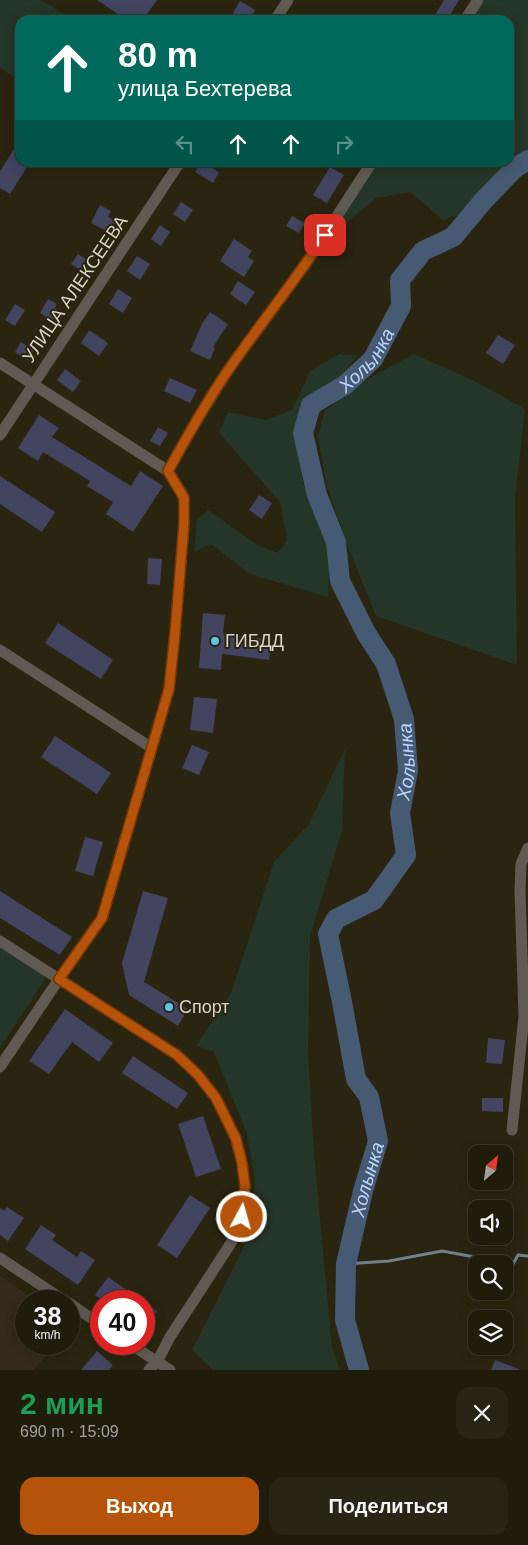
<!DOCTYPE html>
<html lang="ru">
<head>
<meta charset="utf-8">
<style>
  body { margin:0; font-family:Arial,sans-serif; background:#282515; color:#f1f3f6; height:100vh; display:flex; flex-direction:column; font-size:19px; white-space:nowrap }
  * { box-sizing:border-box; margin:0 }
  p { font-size:16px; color:#a2a19d }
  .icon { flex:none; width:28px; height:28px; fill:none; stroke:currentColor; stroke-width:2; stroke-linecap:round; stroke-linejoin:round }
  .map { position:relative; height:1370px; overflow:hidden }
  .panel { display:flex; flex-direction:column; background:#201c0c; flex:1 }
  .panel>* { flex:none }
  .banner { position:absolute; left:15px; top:15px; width:499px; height:152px; border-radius:15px; box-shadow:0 2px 12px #0003,0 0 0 1px #3d3a2d; background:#00695c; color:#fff; overflow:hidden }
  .needle { width:32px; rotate:29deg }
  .tools { position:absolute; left:468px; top:1145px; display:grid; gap:10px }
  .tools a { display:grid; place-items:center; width:45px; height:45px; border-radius:10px; background:#201c0c; box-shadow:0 2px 12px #0003,0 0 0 1px #3d3a2d; font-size:25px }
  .speed { position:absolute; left:15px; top:1290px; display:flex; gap:10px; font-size:25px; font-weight:700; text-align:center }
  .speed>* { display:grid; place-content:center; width:65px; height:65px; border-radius:50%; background:#201c0c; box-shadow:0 2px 12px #0003,0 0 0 1px #3d3a2d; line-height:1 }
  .speed small { font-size:12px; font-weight:400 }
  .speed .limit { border:8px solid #d22; background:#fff; color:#111 }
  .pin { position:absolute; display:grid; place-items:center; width:42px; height:42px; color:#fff; margin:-21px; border-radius:10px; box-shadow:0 2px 8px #0006 }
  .me { position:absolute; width:55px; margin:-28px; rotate:6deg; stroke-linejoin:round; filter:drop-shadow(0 0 4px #0008) }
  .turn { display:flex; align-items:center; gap:18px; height:105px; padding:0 20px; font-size:22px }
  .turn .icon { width:65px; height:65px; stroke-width:2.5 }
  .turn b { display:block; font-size:35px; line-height:42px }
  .lanes { display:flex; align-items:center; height:48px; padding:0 20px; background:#0003; justify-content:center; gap:25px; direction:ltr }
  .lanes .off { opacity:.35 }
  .round { display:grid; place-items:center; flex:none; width:52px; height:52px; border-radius:15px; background:#282515 }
  .overview { display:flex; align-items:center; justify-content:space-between; height:85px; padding:0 20px }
  h1 { font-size:30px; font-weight:700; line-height:38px; color:#1e9e55 }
  .action { display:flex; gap:10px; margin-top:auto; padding:10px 20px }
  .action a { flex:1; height:58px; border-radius:15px; background:#b45309; color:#fff; font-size:20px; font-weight:700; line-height:58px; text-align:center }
  .action a+a { background:#282515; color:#f1f3f6 }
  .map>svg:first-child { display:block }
  .education { fill:#362a1c }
  .green { fill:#243627 }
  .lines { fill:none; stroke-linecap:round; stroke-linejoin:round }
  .stream { stroke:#727f8d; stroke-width:3 }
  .river { stroke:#465a73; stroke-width:20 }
  .building { fill:#424460 }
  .minor { stroke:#605b52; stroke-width:11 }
  .route-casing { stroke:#753606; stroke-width:12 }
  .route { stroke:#b45309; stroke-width:9 }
  .poi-dot { fill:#5ac8e5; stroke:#2a2510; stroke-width:2 }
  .labels { text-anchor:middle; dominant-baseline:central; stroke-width:4; stroke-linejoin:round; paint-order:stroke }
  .street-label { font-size:18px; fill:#d8d5c9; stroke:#2a2510 }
  .poi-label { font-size:18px; fill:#d8d5c9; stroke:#2a2510; text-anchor:start }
  .water-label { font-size:19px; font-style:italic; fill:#bad8ff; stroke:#2a2510 }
</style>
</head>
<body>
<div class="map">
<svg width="528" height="1370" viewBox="0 0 528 1370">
  <rect width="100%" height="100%" fill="#2a2510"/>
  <!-- education -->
  <path class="education" d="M0,1276L36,1301H26V1344H57L34,1370H0Z"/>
  <!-- green -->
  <path class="green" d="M0,0H41L74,20H20V81L0,68Z
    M480,0H528V153L462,214L443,220L410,192L376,198L317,248L373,163L509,162V20H467Z
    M339,354L357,355L335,384L303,405L297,441L303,483L330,551L328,597L250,574L211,544L194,552L197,519L208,510L257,545L278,553L287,540L280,502L219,433L228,412L266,420L292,410L310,371Z
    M414,354L475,381L525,409L515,497L517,665L376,616L348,547L326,483L318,436L325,411L369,378Z
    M345,749L342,831L310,936L308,1054L314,1154L332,1347L340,1370H213L192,1350L248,1239L255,1181L247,1134L214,1052L196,1046L231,993L274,862L309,824Z
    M0,947L47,976L0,1048Z"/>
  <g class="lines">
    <!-- stream -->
    <path class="stream" d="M346,1264L389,1261L442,1251L513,1264L518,1255L528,1256"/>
    <!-- river -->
    <path class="river" id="s1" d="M359,1370L345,1320L346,1264L363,1191L378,1141L369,1097L356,1079L342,1002L328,934L336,919L374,900L406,855L400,813L408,771L404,719L386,664L366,633L340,581L336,542L317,495L303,433L311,405L345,385L373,359L401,306L400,280L423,251L453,237L484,200L515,168L528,160"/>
  </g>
  <!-- building -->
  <path class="building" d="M97,0H157L143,20H127Z
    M444,0H459L447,20H432Z
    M240,1L255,10L249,20H245L233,13Z
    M20,140V162H30L10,194L0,188V171Z
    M201,162L219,172L213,183L195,172Z
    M330,167L344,175L327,203L313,195Z
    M181,202L193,210L185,222L173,214Z
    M100,205L111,211L108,217L116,221L110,233L91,223Z
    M292,216L305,223L299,233L286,226Z
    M160,225L170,232L161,246L151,239Z
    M234,239L252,251L248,257L254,261L244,277L220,261Z
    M78,254L92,263L85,273L71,264Z
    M137,256L150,264L140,280L127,271Z
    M238,281L255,292L246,305L230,294Z
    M118,289L132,298L123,313L109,304Z
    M48,299L57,304L55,308L60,311L54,322L40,313Z
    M15,304L25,310L15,326L5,320Z
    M210,312L228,324L213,347L215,348L210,360L190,351L202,324Z
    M89,330L108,343L99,356L81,343Z
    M498,335L515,345L503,364L486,353Z
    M21,342L34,350L28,360L15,352Z
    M65,369L81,381L73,392L57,380Z
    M170,378L197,390L190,403L164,391Z
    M39,415L59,428L52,437L131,486L140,471L163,486L133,532L106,514L113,502L87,486L90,481L43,452L38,461L18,448Z
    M158,427L168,433L160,446L150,441Z
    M0,476L55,512L42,532L0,504Z
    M259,495L272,503L262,519L249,510Z
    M148,558L162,559L160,585L147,584Z
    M203,613L225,615L223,633L272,640L269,660L222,654L221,670L199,668Z
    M58,623L113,660L101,679L45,643Z
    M194,697L217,699L213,733L190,730Z
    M55,736L111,773L97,794L41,757Z
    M192,745L209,752L199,775L182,768Z
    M85,837L103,842L93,876L75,871Z
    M0,891L72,937L60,955L0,918Z
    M143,891L168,898L144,982L188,1009L178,1026L129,995L122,963Z
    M65,1009L113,1043L99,1062L72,1042L49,1074L29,1061Z
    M488,1038L505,1040L502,1064L486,1063Z
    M133,1056L188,1093L177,1109L122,1073Z
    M482,1098H503V1112L482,1111Z
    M203,1116L221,1169L196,1177L178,1124Z
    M190,1195L210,1208L177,1258L157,1245Z
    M7,1207L24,1218L8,1241L0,1235V1208L4,1211Z
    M41,1225L56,1235L52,1240L77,1257L81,1251L95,1260L78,1285L25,1249Z
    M108,1277L131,1293L142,1301H104L95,1295Z
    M144,1302L157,1311L144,1330Z
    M97,1351L113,1365L109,1370H81Z
    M495,1360L519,1369V1370H491Z"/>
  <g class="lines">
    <!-- minor -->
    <path class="minor" d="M275,20L288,0
      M465,20L478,0
      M0,363L168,471L184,497V524L175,633L169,689L152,748L102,918L59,979L0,1067
      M0,435L180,162
      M168,471L194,425L229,369L306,264L372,162
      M0,650L152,748
      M0,941L177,1055L198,1075L216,1098L236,1139L242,1163L245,1186L242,1217L231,1243L170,1337L157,1362L149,1370
      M512,1130L524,1016L520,891L521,864L528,848
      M0,1258L65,1301
      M69,1303L101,1325
      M130,1344L170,1370"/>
  </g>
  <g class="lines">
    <defs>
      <path id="route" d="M242,1217L245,1186L242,1163L236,1139L216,1098L198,1075L177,1055L59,979L102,918L169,689L175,633L184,524V498L168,471C187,437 206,402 229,369C260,324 295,281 325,235"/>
    </defs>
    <!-- route casing -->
    <use href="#route" class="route-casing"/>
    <!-- route -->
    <use href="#route" class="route"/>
  </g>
  <!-- markers -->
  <g class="poi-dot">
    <circle cx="215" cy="641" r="5"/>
    <circle cx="169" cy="1007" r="5"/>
  </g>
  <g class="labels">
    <!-- street labels -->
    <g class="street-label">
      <text transform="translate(75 289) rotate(-56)">УЛИЦА АЛЕКСЕЕВА</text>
    </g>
    <!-- poi labels -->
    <g class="poi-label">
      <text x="225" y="641">ГИБДД</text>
      <text x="179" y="1007">Спорт</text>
    </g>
    <!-- water labels -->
    <g class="water-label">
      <text stroke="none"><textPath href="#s1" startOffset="1110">Холынка</textPath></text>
      <text stroke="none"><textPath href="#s1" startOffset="659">Холынка</textPath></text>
      <text stroke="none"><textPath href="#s1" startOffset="195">Холынка</textPath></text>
    </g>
  </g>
</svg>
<div class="tools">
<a><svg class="needle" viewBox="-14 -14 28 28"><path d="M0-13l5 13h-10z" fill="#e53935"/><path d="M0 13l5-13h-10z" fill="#a2a19d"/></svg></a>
<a><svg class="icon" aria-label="sound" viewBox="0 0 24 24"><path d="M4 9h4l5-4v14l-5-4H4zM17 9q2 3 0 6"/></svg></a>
<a><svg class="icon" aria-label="search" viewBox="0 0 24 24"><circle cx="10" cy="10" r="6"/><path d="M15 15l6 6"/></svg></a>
<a><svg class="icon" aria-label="layers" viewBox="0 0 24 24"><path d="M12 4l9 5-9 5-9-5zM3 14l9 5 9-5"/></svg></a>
</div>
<div class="speed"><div>38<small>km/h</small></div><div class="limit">40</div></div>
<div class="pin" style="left:325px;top:235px;background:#d93025"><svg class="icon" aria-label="arrive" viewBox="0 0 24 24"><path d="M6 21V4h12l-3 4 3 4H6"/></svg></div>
<svg class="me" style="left:242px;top:1217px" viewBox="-20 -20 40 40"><circle r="17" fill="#b45309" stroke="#fff" stroke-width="3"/><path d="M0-11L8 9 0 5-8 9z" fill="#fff"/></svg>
<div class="banner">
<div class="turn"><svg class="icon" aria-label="ahead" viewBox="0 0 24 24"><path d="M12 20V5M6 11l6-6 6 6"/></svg><div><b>80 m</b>улица Бехтерева</div></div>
<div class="lanes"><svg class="icon off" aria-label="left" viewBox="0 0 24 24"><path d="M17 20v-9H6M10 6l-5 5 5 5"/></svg><svg class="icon" aria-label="ahead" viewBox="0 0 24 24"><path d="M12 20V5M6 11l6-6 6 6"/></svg><svg class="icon" aria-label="ahead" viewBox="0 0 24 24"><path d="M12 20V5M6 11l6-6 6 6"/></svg><svg class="icon off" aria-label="right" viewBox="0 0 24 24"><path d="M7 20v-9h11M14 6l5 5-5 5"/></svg></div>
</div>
</div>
<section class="panel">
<div class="overview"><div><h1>2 мин</h1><p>690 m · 15:09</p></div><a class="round"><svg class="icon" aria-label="close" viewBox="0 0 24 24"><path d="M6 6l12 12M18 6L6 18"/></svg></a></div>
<div class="action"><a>Выход</a><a>Поделиться</a></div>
</section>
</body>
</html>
